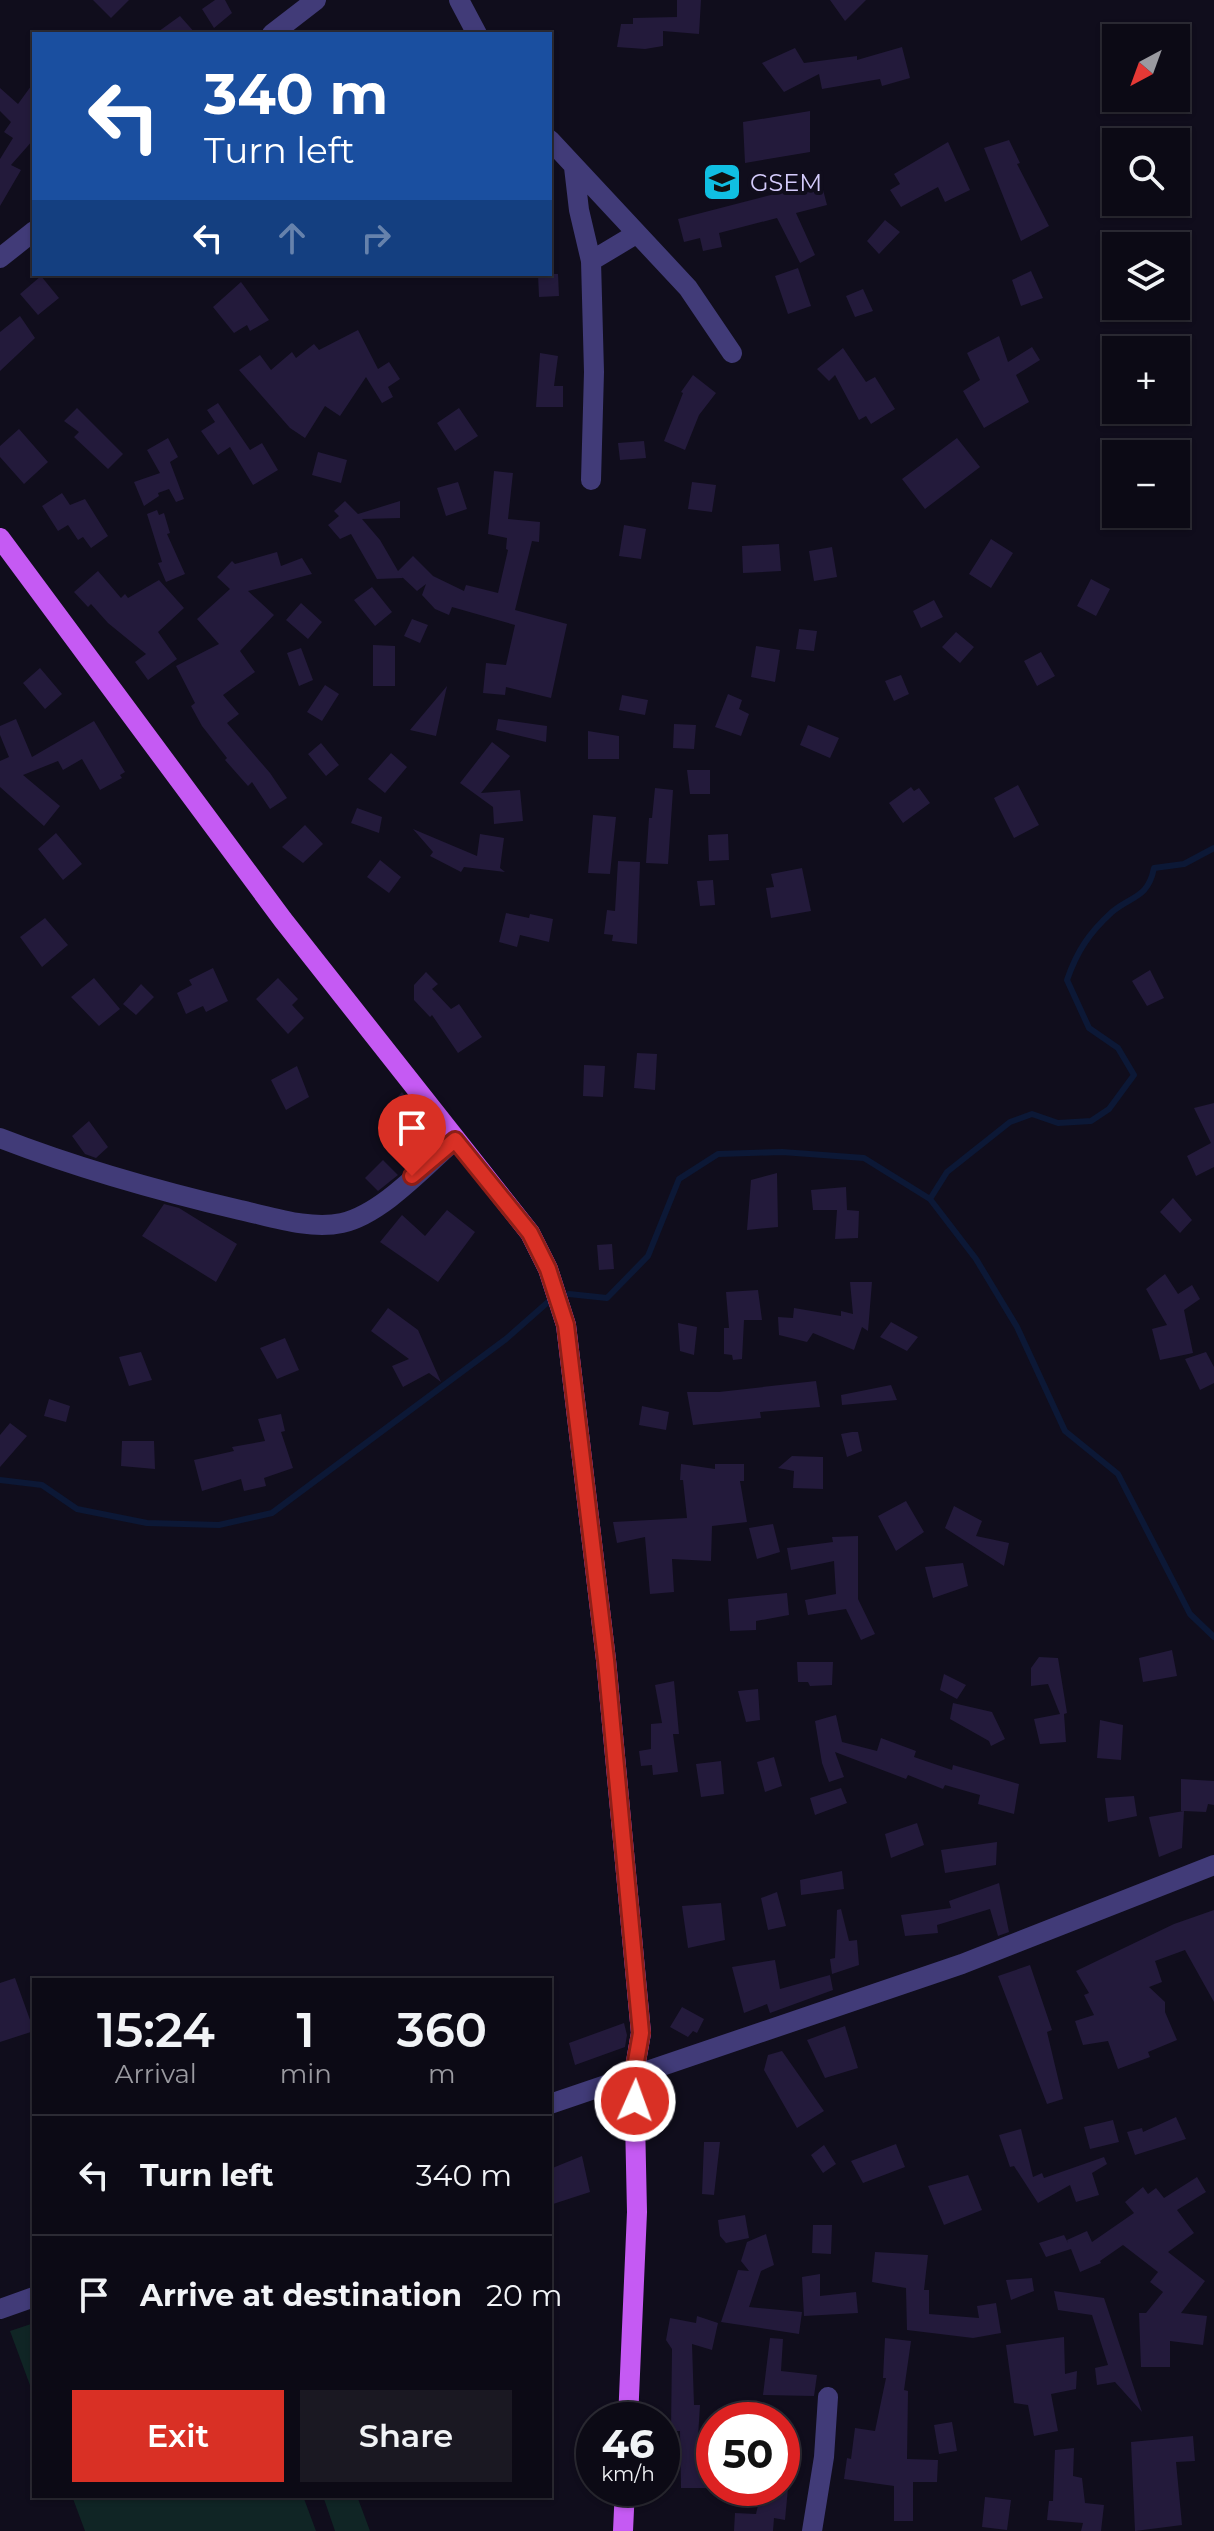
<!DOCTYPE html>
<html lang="en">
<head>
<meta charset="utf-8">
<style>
  body { margin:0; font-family:Montserrat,sans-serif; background:#1a1822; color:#f1f3f6; height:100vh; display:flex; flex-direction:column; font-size:30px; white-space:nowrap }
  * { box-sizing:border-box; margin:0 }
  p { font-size:26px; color:#9a9aa0 }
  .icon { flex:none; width:44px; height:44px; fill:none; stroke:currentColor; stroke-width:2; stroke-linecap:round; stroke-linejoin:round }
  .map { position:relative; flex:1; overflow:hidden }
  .sheet { position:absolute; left:32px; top:1978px; width:520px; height:520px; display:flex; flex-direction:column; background:#0c0a15; border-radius:0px; box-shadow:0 2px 6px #0004,0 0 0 2px #2c2b34 }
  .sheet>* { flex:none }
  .top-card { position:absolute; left:32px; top:32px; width:520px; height:244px; border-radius:0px; box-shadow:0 2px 6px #0004,0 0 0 2px #2c2b34; background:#1a4fa0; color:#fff; overflow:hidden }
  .needle { width:52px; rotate:221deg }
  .fabs { position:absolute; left:1102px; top:24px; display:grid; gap:16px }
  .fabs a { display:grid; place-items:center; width:88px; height:88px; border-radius:0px; background:#0c0a15; box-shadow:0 2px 6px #0004,0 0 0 2px #2c2b34; font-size:40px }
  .speed { position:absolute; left:576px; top:2402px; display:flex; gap:16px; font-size:40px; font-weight:700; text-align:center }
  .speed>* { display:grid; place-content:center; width:104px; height:104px; border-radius:50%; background:#0c0a15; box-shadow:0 2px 6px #0004,0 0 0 2px #2c2b34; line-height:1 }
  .speed small { font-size:20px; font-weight:400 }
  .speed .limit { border:12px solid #d22; background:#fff; color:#111 }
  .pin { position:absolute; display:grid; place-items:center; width:68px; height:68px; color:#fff; margin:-82px -34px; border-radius:50% 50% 50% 0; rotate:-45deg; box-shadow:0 0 8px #0007 }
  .pin .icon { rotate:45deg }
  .me { position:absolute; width:88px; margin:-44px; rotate:2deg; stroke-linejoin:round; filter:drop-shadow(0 0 6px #0008) }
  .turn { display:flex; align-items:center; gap:28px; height:168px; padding:0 40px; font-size:36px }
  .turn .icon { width:104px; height:104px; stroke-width:2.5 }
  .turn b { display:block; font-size:56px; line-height:68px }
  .lanes { display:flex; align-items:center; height:76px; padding:0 40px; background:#0003; justify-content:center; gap:40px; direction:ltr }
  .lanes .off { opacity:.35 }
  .eta { display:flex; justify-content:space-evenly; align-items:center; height:136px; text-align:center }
  .eta b { font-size:48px; font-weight:600; line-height:56px }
  .button { display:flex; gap:16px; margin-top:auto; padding:16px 40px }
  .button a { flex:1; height:92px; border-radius:0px; background:#d93025; color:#fff; font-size:32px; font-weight:600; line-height:92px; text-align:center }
  .button a+a { background:#1a1822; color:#f1f3f6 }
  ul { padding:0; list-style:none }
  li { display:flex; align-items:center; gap:24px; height:120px; padding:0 40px; border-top:2px solid #2c2b34 }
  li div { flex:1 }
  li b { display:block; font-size:30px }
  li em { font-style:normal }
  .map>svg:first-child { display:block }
  .green { fill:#102525 }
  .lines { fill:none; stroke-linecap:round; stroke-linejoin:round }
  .stream { stroke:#0c1836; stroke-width:6 }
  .building { fill:#231a3b }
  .minor { stroke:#413b78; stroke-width:20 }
  .major { stroke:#c55af3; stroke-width:20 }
  .route-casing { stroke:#8d1f18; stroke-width:20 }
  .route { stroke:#d93025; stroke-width:14 }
  .labels { text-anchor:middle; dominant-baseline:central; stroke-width:8; stroke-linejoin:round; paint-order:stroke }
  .poi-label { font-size:24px; fill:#d4cbfb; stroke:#100d1c; text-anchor:start }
</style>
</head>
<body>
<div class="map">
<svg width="1214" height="2531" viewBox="0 0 1214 2531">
  <rect width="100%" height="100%" fill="#100d1c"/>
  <!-- green -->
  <path class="green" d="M34,2323V2396L10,2331Z
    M72,2496H303L316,2531H85Z
    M323,2496H357L370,2531H335Z"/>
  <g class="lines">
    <!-- stream -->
    <path class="stream" d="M1214,848L1184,864L1154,868C1148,899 1130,896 1112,912C1089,933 1077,951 1067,980L1089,1028L1118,1048L1134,1075L1109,1109L1091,1121L1058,1123L1032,1114L1010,1122L947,1172L930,1199L976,1259L1017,1327L1065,1431L1118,1474L1190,1614L1214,1637
      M569,1294L607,1298L648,1256L679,1179L718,1154L782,1152L864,1158L930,1199
      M0,1480L42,1485L77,1509L147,1523L219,1525L272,1513L506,1339L548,1302"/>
  </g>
  <!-- building -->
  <path class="building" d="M93,0H129L111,18Z
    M215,0H225L232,13L214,28L202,9Z
    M677,0H701L699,34L663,31V46L645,49L617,47L621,24H633V18L677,17Z
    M830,0H866L845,21Z
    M180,16L196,34H155Z
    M902,47L910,78L882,86L880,79L822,89L819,74L784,92L762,63L795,48L804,63L857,56V60Z
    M34,82V139L11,165L21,170L0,206V159L13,138L4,132L11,122L0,111V88L18,104Z
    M810,111V152L745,163L743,122Z
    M1009,140L1020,163L1017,164L1049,226L1021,241L984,148Z
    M948,142L970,190L945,202L938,187L901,207L890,190L900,184L894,174Z
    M821,182L827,205L796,213L815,255L800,263L777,218L719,233L722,247L703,251L700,238L684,242L678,219Z
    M885,220L900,232L879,254L867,241Z
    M798,268L811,306L788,314L775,276Z
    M1031,271L1043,298L1021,306L1012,280Z
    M538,274H558L559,296L539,297Z
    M41,276L59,298L38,315L20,294Z
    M241,282L269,320L250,331L247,325L234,333L213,307Z
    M863,289L873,311L855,317L846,296Z
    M20,316L35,338L0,371V332Z
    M358,330L378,369L389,362L400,379L388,387L393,397L382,403L366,377L340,416L325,406L305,438L290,428L239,370L260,355L271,370L292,352L296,358L314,344L319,350Z
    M999,336L1008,362L1032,347L1040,360L1016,375L1029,402L984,428L963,391L980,380L967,353Z
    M843,348L866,382L875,377L895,409L871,424L866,416L859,420L835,375L829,381L817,369Z
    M540,353L558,356L554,386H563V407H536Z
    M693,375L716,393L699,415L685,450L664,441L683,393L681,392Z
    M218,403L250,450L262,443L278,470L253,485L230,447L218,455L201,431L215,422L207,410Z
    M77,408L123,454L108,469L74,437L79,432L64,421Z
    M459,408L478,436L455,451L437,423Z
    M19,429L48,462L24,484L0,457V446Z
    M168,438L178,457L170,462L184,499L176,502L169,489L158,493L159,496L144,506L134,482L160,473L147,450Z
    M957,438L980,467L925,509L902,479Z
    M644,441L646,458L620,460L618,443Z
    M318,452L347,460L341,483L312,475Z
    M494,471L513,473L508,519L540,522L539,542L532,541L515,610L567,624L551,698L506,687L505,695L483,693L486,663L506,665L515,625L452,607L449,615L435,609L422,595L426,584L417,591L401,576L403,578L377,579L351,534L340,539L328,525L339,516L334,511L345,501L358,514L400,501V518L362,519L380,540L398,571L413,556L433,576L464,591L466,585L498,593L508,550L506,549L507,538L488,534Z
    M458,482L467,509L446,516L437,488Z
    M692,482L716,485L712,512L688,509Z
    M62,493L70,505L85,499L108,536L91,548L83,537L78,540L68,525L58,531L42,506Z
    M157,510L159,515L164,513L170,533L167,534L185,574L166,582L158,563L162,562L147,514Z
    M624,525L646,529L641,559L619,556Z
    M991,539L1013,553L991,588L969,574Z
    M779,544L781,571L743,573L742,546Z
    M832,547L837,577L814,581L809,551Z
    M277,552L281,566L302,558L312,574L248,591L274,615L240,651L255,672L223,695L239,714L227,723L270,773L287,798L270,809L252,782L248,786L225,760L227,758L202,726L191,706L195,703L176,666L219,644L197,619L230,589L217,577L232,561L235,564Z
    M98,571L121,598L125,594L128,598L159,580L184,608L158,632L177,659L148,680L135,662L146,654L108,623L91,604L88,607L74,592Z
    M1091,579L1110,589L1096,616L1077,606Z
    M372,587L392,612L375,626L354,600Z
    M934,600L943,617L921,628L913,611Z
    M301,603L322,622L308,639L286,620Z
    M412,619L428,625L420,643L404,636Z
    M799,629L817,631L814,651L796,649Z
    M956,632L974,647L960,663L942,647Z
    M373,645L395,646V686H373Z
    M756,646L780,650L775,682L751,677Z
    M301,648L313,680L299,686L287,653Z
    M1041,652L1055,676L1037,686L1024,661Z
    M40,668L62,694L45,709L23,683Z
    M901,675L909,694L894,701L885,681Z
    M325,685L339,694L322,721L307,712Z
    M447,686L436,736L410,730Z
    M728,694L742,700L739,709L749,714L741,736L715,727Z
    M622,695L648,700L645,715L619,710Z
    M16,719L32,757L94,721L125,772L120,775L122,778L100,790L82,759L63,770L58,761L23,775L60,806L44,826L0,787V761L9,757L0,735V726Z
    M498,719L547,726L546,742L496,730Z
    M674,724L696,725L694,749L673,748Z
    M808,725L839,738L830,758L800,745Z
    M588,731L619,736V759H588Z
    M492,742L510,756L481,793L520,790L523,821L494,824L493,807L460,783Z
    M321,743L339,765L326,776L308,754Z
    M391,753L407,767L385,793L368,779Z
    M687,770H710V794H690Z
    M1018,785L1039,825L1014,838L994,798Z
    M911,787L914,791L919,788L930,803L903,823L889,803Z
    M655,788L673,790L668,864L646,863L649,818H652Z
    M357,808L382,817L379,833L351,823Z
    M593,815L616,817L610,874L588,873Z
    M305,825L323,844L303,863L282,847Z
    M413,829L477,856L480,834L504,838L500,868L505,872L464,867L461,872L430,856L433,852Z
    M56,833L82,864L63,880L38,849Z
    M728,834L729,860L709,861L708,835Z
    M380,860L401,877L389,893L367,877Z
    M618,861L640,862L637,944L612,941L613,935L604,934L607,910L615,911Z
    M802,868L811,911L771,918L766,888L774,887L771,874Z
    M713,880L715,905L700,906L697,881Z
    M506,913L529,918L530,914L553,919L549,942L520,935L517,947L499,942Z
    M45,918L68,945L42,967L20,937Z
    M213,968L228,1001L206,1012L203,1006L186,1014L177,993L192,985L189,980Z
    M1150,970L1164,998L1147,1006L1132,981Z
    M426,972L438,984L432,989L451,1009L459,1004L482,1037L458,1053L432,1015L430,1017L414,1000V985Z
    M94,978L120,1009L99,1026L71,997Z
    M278,978L298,999L292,1005L304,1018L288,1034L256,999Z
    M141,984L154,997L136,1015L123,1004Z
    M637,1053L657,1054L655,1090L634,1088Z
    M584,1065L605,1066L603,1097L583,1096Z
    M297,1066L309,1097L286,1110L271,1080Z
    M402,1092L415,1109L411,1117L434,1142L422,1153L400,1127L396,1132L380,1118Z
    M1214,1103V1167L1196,1176L1187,1156L1211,1143L1194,1108Z
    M89,1121L108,1147L96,1158L85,1154L72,1136Z
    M383,1160L398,1175L378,1191L365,1178Z
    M777,1173L778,1227L747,1230L751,1180Z
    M846,1187L847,1210L859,1211L858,1238L835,1239L837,1210H813L811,1190Z
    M1173,1198L1192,1220L1180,1233L1160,1212Z
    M164,1204L179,1208L237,1244L216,1282L142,1236Z
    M447,1210L475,1232L438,1282L380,1242L402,1215L425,1236Z
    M612,1244L614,1269L599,1270L597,1245Z
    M1165,1274L1178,1294L1192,1285L1200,1299L1184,1310L1193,1353L1160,1360L1152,1329L1167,1325L1146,1289Z
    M850,1282H872L868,1331L862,1327L854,1350L813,1333L807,1342L779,1335L778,1317L793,1318L794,1308L841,1316V1311L853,1314Z
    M758,1290L762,1320H744L742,1359L733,1360L732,1355L724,1354V1328H729L726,1292Z
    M388,1308L418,1330L441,1382L429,1373L403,1387L392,1366L409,1359L371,1331Z
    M891,1322L918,1337L907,1351L880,1337Z
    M678,1323L697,1327L694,1355L680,1351Z
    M285,1338L299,1370L277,1379L260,1348Z
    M141,1352L152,1380L129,1386L119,1357Z
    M1206,1352L1214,1367V1383L1200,1390L1185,1359Z
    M816,1381L820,1407L760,1412L761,1418L693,1425L687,1392H719Z
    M891,1385L897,1400L842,1405L841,1395Z
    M49,1399L70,1406L66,1422L44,1416Z
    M642,1406L669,1412L666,1430L639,1425Z
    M281,1414L285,1431L281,1432L293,1468L264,1478L266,1486L244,1491L241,1479L202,1491L194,1460L234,1451L232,1447L265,1441L258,1419Z
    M10,1423L27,1436L0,1467V1435Z
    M852,1432H858L862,1451L847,1457L841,1434Z
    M122,1441H154L155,1469L121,1466Z
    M792,1456L823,1457V1489L793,1488L794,1471L778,1468Z
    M681,1464L715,1469V1464H744V1481H740L747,1522L712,1526L711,1561L672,1559L674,1592L650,1594L645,1537L617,1543L613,1522L687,1518L683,1480H680Z
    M906,1501L924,1532L896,1551L878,1516Z
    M954,1506L982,1521L976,1536L1009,1543L1004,1566L945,1528Z
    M773,1524L780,1552L757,1559L749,1528Z
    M858,1536V1599L875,1634L861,1640L846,1609L808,1615L805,1600L836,1594L834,1561L791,1570L787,1548L833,1542L832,1537Z
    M963,1563L968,1586L933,1598L925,1567Z
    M787,1593L789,1615L756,1621V1630L730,1631L728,1599Z
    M1172,1650L1177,1676L1143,1682L1139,1658Z
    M1039,1657L1058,1658L1067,1713L1064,1714L1066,1742L1040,1744L1034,1719L1060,1714L1048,1684L1031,1686V1668Z
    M797,1662H833L832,1685L810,1686L808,1682H798Z
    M944,1674L966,1685L957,1699L940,1690Z
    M674,1681L679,1734H673L678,1772L653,1775L652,1765L641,1766L639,1751L651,1749V1724L662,1723L655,1685Z
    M758,1689L760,1720L746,1722L738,1691Z
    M953,1703L992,1712L1005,1739L991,1746L989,1741L950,1719Z
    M836,1715L842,1742L877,1751L881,1738L916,1751L914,1757L952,1770L953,1765L1019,1784L1014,1814L978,1804L980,1795L945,1785L943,1789L908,1775L906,1779L835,1752L844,1777L829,1782L822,1763L815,1721Z
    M1100,1720L1123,1725L1121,1760L1097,1758Z
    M774,1757L782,1786L765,1792L757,1762Z
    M721,1761L724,1794L701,1797L696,1764Z
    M1181,1779L1214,1781V1805L1208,1804L1206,1812L1184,1811L1182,1848L1159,1857L1149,1817L1184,1811H1181Z
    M841,1788L847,1803L815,1815L810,1798Z
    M1134,1796L1137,1816L1108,1822L1105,1798Z
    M917,1823L924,1845L891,1858L885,1834Z
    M997,1842L996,1865L945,1873L941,1850Z
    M842,1871L844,1889L801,1895L800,1880Z
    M999,1883L1009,1932L998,1936L990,1909L937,1925L938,1933L905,1936L901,1915L951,1908L949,1901Z
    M777,1892L786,1926L768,1930L761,1898Z
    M721,1903L725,1940L688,1948L682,1906Z
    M841,1909L849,1941L857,1940L859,1965L832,1974L830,1959L835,1958L837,1910Z
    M1214,1910V2002L1185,1950L1155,1961L1162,1982L1149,1987L1165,2002V2012L1177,2040L1148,2052L1150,2057L1118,2069L1108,2041L1083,2045L1075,2021L1094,2015L1084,1995L1089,1993L1076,1971L1174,1924Z
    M775,1960L780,1989L830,1975L833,1990L770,2013L767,2004L744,2013L732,1967Z
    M1030,1965L1052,2030L1047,2032L1063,2099L1047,2104L998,1976Z
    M15,1978L34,2031L0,2042V1983Z
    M682,2007L704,2019L697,2033L693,2031L688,2037L670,2027Z
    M624,2023L627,2035L625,2047L575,2065L569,2043Z
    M845,2026L858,2068L825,2078L807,2040Z
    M782,2051L824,2111L797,2128L764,2070L768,2055Z
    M1176,2117L1186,2139L1135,2155L1127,2132L1142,2128L1143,2132Z
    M1113,2120L1119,2142L1090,2149L1084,2127Z
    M1021,2129L1033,2177L1042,2173L1044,2178L1104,2157L1107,2164L1092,2173L1099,2195L1076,2202L1070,2185L1038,2203L1014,2166L1010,2167L999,2135Z
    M704,2142H720L714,2195L702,2194Z
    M896,2144L905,2167L863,2183L851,2161Z
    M824,2145L836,2164L823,2173L811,2155Z
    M582,2156L590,2192L550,2205V2169Z
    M968,2175L982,2210L944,2225L928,2186Z
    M1197,2177L1206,2192L1177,2210L1194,2233L1168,2252L1205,2281L1181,2313L1207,2316L1203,2345L1170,2341V2367H1141L1139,2313H1146L1163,2292L1150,2282L1158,2272L1123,2245L1100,2261L1101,2263L1080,2272L1071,2249L1046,2257L1039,2243L1064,2235L1068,2243L1067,2240L1087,2231L1092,2242L1134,2213L1125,2202L1143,2187L1148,2194L1156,2188L1164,2198Z
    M745,2215L749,2238L726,2243L720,2236L718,2220Z
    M813,2225H832L831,2254L812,2253Z
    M766,2234L774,2265L761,2271L749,2307L802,2312L799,2334L721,2322L738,2270L749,2271L741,2261L747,2242Z
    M875,2252L928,2255L924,2290H929V2314L979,2318L977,2306L996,2303L1001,2333L973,2338L907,2330L906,2288L872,2282Z
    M820,2274V2296L856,2292L858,2313L804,2316L802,2277Z
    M1032,2278L1034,2291L1011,2300L1006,2280Z
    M1054,2291L1104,2298L1142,2412L1115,2382L1097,2385L1095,2368L1108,2365L1092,2315L1058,2310Z
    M697,2316L718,2323L712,2350L692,2344L694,2405H700L697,2453L714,2452V2488H681L680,2431H671L672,2349L666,2340L670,2318L696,2323Z
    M1064,2337L1065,2374L1077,2371L1076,2389L1051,2394L1058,2431L1034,2436L1028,2405L1014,2403L1006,2345Z
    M770,2338L783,2339L781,2371L817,2375L814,2396L763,2395Z
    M885,2338L911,2341L904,2390L908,2391L907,2459L938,2460L937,2482H913V2521H894V2486L844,2479L847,2458L851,2459L855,2428L875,2431L886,2378H883Z
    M952,2422L957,2451L939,2454L934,2425Z
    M1193,2436L1195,2461L1176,2462L1182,2525L1135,2531L1131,2442Z
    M1074,2448L1073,2476L1082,2478L1085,2503L1104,2505L1101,2531H1081L1083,2523L1047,2520L1049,2501H1053L1055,2450Z
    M762,2488H788L785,2520L774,2518L773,2531H734L735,2513L756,2514Z
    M985,2497L1011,2500L1007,2530L982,2527Z"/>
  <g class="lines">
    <!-- minor -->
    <path class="minor" d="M459,0L477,34
      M272,34L316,0
      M550,140L688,288L732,353
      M574,167L579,210L591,261L594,372L591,480
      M0,258L34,231
      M591,261L636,234
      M0,1138C77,1168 159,1191 240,1210C272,1217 310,1230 342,1223C382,1214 424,1167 455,1140
      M550,2104L962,1964L1214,1865
      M0,2309L34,2297
      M812,2531L824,2457L828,2397"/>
    <!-- major -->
    <path class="major" d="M0,538L283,920L530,1233L548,1269L566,1325L606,1660L641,2033L634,2073L637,2212L628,2420
      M623,2531L625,2488"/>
  </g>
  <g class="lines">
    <defs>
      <path id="route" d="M412,1176L455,1140L530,1233L548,1269L566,1325L606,1660L641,2033L634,2073L635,2101"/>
    </defs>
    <!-- route casing -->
    <use href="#route" class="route-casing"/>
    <!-- route -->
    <use href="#route" class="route"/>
  </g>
  <!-- icons -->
  <defs>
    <symbol id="school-square" viewBox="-11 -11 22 22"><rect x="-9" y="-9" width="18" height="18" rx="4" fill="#10bfe2" stroke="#100d1c"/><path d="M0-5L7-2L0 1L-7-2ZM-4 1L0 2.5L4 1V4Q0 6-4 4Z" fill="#111"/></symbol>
  </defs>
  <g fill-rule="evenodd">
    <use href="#school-square" x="700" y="160" width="44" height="44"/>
  </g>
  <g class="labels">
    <!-- poi labels -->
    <g class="poi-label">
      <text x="750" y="182">GSEM</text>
    </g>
  </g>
</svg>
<div class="fabs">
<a><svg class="needle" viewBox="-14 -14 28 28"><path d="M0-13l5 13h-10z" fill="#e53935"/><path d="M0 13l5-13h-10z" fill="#9a9aa0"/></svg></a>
<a><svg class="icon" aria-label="search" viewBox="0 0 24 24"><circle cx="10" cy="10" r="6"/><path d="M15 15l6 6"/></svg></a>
<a><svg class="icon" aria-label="layers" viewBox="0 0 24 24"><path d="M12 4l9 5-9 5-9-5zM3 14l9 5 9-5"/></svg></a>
<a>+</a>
<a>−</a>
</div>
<div class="speed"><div>46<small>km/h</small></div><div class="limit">50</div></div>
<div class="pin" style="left:412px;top:1176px;background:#d93025"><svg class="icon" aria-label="arrive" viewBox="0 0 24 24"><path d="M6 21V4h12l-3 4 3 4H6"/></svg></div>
<svg class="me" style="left:635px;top:2101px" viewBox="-20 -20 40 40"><circle r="17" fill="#d93025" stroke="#fff" stroke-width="3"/><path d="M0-11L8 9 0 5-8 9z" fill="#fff"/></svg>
<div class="top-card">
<div class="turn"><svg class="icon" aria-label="left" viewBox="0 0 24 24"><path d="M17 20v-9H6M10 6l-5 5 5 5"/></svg><div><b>340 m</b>Turn left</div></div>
<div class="lanes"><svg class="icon" aria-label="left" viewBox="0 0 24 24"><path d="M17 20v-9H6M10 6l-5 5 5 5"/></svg><svg class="icon off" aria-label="ahead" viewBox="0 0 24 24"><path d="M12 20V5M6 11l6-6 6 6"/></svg><svg class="icon off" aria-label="right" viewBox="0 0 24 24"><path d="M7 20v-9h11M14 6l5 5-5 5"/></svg></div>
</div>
<section class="sheet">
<div class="eta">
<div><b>15:24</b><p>Arrival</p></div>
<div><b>1</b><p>min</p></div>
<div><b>360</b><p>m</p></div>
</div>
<ul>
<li><svg class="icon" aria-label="left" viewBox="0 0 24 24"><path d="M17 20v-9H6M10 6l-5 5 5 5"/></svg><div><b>Turn left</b></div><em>340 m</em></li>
<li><svg class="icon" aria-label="arrive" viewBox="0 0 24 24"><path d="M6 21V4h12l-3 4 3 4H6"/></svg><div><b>Arrive at destination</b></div><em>20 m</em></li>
</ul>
<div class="button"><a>Exit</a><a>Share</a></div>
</section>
</div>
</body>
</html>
